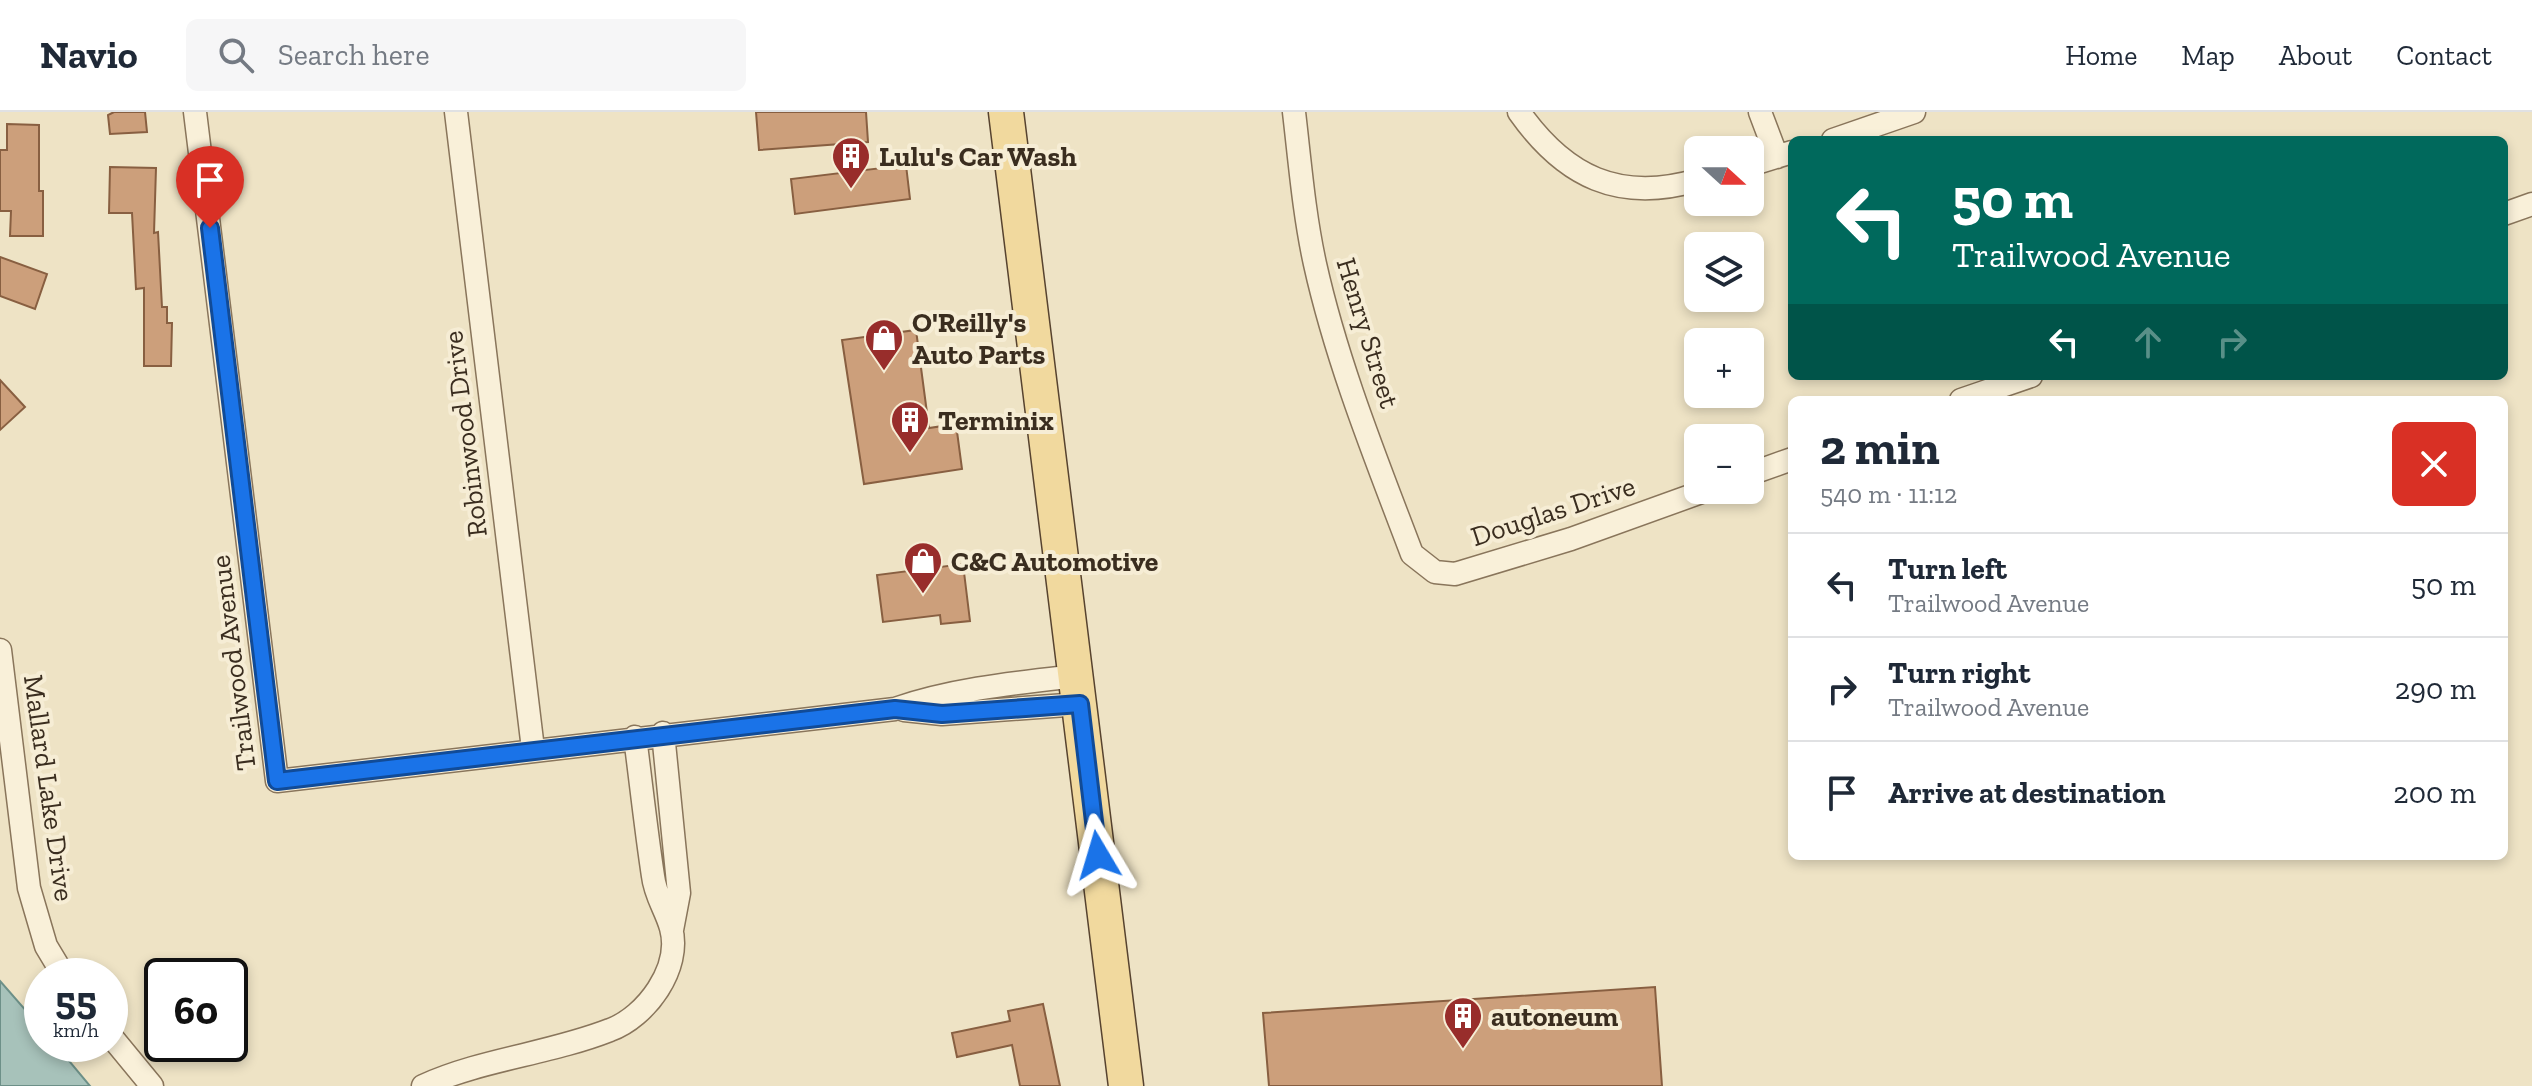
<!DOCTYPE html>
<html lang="en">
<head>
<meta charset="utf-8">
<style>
  body { margin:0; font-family:"Zilla Slab",serif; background:#f6f6f7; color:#1f2937; height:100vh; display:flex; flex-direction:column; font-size:30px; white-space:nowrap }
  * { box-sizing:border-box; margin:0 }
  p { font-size:26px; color:#747a83 }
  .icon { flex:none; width:44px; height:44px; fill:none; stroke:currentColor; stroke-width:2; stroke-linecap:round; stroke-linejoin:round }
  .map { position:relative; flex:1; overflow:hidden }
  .sheet { position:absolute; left:1788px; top:284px; width:720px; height:464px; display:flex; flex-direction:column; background:#fff; border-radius:12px; box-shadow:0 4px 12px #0003 }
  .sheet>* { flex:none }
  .top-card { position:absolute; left:1788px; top:24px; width:720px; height:244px; border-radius:12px; box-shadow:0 4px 12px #0003; background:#00695c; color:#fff; overflow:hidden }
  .needle { width:52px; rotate:111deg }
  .fabs { position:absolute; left:1684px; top:24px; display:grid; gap:16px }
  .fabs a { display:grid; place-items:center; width:80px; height:80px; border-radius:12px; background:#fff; box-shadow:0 4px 12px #0003; font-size:40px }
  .speed { position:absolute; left:24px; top:846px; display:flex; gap:16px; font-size:40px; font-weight:700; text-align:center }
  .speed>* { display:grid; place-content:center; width:104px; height:104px; border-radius:50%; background:#fff; box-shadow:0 4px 12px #0003; line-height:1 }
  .speed small { font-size:20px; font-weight:400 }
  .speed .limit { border:4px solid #111; border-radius:12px; background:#fff; color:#111 }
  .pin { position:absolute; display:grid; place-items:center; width:68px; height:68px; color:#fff; margin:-82px -34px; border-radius:50% 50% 50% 0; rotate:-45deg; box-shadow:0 0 8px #0007 }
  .pin .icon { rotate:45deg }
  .me { position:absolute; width:88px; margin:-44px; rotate:353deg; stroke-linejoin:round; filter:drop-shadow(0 0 6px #0008) }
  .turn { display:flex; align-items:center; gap:28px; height:168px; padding:0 32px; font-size:36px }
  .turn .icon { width:104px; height:104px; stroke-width:2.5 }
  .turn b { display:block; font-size:56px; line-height:68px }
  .lanes { display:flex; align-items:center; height:76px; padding:0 32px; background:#0003; justify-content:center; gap:40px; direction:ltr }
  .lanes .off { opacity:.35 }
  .round { display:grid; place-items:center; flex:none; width:84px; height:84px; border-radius:12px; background:#f6f6f7 }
  .head { display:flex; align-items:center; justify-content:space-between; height:136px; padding:0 32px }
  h1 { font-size:48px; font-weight:700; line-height:60px }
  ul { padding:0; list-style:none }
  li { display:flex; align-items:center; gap:24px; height:104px; padding:0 32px; border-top:2px solid #e0e1e3 }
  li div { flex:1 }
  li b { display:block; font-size:30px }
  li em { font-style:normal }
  header { display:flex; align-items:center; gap:48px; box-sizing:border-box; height:112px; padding:0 40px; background:#fff; border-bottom:2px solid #e0e1e3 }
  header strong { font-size:38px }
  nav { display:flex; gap:44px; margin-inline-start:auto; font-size:28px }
  .search { width:560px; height:72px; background:#f6f6f7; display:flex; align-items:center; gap:20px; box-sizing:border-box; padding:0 28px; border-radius:12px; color:#747a83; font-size:30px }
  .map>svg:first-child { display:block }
  .water { fill:#a7c2ba; stroke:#6d9088; stroke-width:2 }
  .building { fill:#cc9f7b; stroke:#885f41; stroke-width:2 }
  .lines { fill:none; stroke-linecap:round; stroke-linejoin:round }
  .minor-casing { stroke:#89755b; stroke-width:25 }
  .primary-casing { stroke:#57432f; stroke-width:37 }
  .minor { stroke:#f9f0d9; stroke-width:22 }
  .primary { stroke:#f1d99e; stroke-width:34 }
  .route-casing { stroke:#114b97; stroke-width:20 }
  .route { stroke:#1a73e8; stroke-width:14 }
  .labels { text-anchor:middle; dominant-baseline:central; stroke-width:8; stroke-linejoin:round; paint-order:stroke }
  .poi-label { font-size:28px; font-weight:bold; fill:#3a2d1f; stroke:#f6edd5; text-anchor:start }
  .street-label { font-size:28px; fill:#3a2d1f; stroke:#f6edd5 }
</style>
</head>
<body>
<header>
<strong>Navio</strong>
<div class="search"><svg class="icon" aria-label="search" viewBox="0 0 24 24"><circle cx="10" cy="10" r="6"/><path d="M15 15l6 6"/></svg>Search here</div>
<nav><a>Home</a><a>Map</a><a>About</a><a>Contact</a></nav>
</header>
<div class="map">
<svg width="2532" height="974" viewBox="0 0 2532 974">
  <rect width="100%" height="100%" fill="#eee3c5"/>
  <!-- water -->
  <path class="water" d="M0,869L42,917V932H55L90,974H0Z"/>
  <!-- building -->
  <path class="building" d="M114,0H145L147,20L110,22L108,3Z
    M756,0H866L868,30L759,38Z
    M7,12L39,13V79H43V124H10L11,99H0V38H7Z
    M906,53L910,87L795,102L791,67Z
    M110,55L156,56L154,121L158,120L162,195H167V211H172L171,254H144V176L136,177L132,101H109Z
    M0,145L47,162L35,197L0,184Z
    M916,218L929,316L956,312L962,357L864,372L842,228Z
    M0,268L25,295L0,318Z
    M963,452L970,509L941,512L940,503L883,510L877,463Z
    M1655,875L1662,974H1269L1263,901Z
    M1043,892L1060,974H1020L1012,933L957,945L952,921L1010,909L1008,899Z"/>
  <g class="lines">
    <defs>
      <path id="minor" d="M195,0L277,669L895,597C953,577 1015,571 1076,564
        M456,0L533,637
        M1294,0C1300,51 1304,102 1315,152C1337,251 1376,347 1412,442L1435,460L1455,462L1571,427L1707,378
        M1519,0C1565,65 1619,91 1698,68
        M1760,0L1777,45
        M1833,28L1914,0
        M1750,53L1792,40
        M2504,102L2532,92
        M1961,288L2031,264
        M1750,362L1792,347
        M0,538L29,776L46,834L64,864
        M904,598L942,602L1080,592
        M663,621L679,781L672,818
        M110,923L152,974
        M423,974C482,947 549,942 610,918C646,905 682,856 671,816C666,798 655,783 653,764C646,718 641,671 635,625"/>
      <path id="primary" d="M1006,0L1126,974"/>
    </defs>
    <!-- minor casing -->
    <use href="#minor" class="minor-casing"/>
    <!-- primary casing -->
    <use href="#primary" class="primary-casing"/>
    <!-- minor -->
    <use href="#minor" class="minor"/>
    <!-- primary -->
    <use href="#primary" class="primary"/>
  </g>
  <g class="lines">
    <defs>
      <path id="route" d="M210,116L277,669L895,597L942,602L1080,592L1098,743"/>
    </defs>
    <!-- route casing -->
    <use href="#route" class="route-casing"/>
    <!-- route -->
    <use href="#route" class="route"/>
  </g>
  <!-- icons -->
  <defs>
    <symbol id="building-pin" viewBox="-11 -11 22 30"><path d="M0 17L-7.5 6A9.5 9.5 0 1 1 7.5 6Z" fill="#982d2b" stroke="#f6edd5"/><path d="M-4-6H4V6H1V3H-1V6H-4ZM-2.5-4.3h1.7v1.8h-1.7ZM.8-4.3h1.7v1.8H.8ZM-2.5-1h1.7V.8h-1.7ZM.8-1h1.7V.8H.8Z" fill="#fff"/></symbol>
    <symbol id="shop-pin" viewBox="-11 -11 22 30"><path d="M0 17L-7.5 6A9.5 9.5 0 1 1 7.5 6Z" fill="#982d2b" stroke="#f6edd5"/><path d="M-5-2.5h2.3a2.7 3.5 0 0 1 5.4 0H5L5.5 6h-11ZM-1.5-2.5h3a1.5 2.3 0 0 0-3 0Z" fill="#fff"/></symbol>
  </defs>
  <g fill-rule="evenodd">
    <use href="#building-pin" x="829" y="22" width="44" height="60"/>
    <use href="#shop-pin" x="862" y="204" width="44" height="60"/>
    <use href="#building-pin" x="888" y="286" width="44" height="60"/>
    <use href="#shop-pin" x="901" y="427" width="44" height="60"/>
    <use href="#building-pin" x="1441" y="882" width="44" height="60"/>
  </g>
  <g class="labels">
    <!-- poi labels -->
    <g class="poi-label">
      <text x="879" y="44">Lulu's Car Wash</text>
      <text x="912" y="210">O'Reilly's<tspan x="912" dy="32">Auto Parts</tspan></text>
      <text x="938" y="308">Terminix</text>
      <text x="951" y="449">C&amp;C Automotive</text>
      <text x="1491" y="904">autoneum</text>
    </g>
    <!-- street labels -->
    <g class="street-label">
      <text transform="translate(1368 221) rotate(73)">Henry Street</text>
      <text transform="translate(465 322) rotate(-97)">Robinwood Drive</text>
      <text transform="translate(1553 399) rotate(-18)">Douglas Drive</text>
      <text transform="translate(233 551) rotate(-97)">Trailwood Avenue</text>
      <text transform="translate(49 676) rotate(82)">Mallard Lake Drive</text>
    </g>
  </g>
</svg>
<div class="fabs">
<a><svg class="needle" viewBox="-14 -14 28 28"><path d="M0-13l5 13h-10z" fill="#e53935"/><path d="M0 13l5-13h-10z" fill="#747a83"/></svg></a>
<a><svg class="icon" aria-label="layers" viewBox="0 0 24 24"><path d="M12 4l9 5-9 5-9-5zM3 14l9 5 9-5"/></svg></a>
<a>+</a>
<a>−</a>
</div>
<div class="speed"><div>55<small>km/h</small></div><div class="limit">60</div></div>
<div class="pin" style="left:210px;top:116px;background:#d93025"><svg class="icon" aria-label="arrive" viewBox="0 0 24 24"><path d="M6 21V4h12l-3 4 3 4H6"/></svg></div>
<svg class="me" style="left:1098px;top:743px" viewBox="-20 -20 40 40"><path d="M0-17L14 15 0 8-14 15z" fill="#1a73e8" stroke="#fff" stroke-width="4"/></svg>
<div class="top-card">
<div class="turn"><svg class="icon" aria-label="left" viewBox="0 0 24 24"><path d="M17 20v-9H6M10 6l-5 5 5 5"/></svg><div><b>50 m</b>Trailwood Avenue</div></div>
<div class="lanes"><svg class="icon" aria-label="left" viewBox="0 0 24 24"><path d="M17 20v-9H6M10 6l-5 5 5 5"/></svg><svg class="icon off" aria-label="ahead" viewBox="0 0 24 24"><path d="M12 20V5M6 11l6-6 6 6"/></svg><svg class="icon off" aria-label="right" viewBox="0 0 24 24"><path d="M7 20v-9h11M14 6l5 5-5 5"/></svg></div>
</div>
<section class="sheet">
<div class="head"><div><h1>2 min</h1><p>540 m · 11:12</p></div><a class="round" style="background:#d93025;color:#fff"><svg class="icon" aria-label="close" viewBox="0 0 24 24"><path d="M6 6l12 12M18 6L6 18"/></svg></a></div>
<ul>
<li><svg class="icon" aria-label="left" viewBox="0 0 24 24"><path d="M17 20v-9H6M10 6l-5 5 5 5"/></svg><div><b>Turn left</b><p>Trailwood Avenue</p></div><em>50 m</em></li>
<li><svg class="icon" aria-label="right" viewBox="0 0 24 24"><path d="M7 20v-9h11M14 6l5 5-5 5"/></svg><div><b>Turn right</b><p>Trailwood Avenue</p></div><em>290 m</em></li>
<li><svg class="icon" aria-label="arrive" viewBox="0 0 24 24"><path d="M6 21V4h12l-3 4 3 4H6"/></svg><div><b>Arrive at destination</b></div><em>200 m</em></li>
</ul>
</section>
</div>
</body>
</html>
